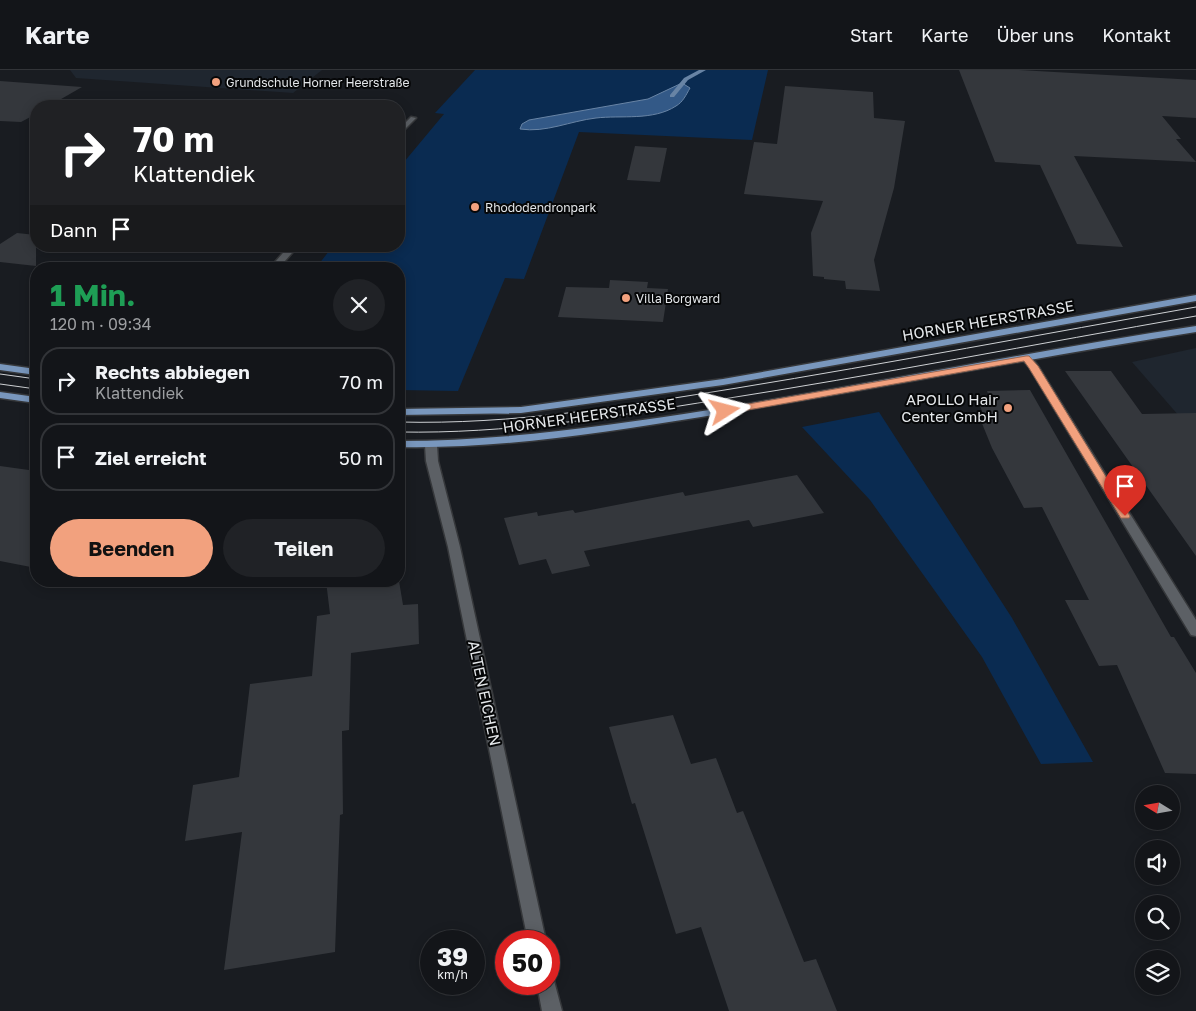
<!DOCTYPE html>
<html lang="de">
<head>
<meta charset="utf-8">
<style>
  body { margin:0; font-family:"Golos Text",sans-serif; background:#202226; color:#f1f3f6; height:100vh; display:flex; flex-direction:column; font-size:19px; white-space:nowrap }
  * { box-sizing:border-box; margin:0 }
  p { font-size:16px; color:#9d9fa2 }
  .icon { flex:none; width:28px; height:28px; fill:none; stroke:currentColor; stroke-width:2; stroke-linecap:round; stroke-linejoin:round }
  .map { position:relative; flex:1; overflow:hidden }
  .sheet { position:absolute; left:30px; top:192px; width:375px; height:325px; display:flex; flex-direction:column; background:#131519; border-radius:20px; box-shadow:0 2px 12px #0003,0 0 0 1px #323438 }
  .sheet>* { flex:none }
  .hud { position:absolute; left:30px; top:30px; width:375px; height:152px; border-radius:20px; box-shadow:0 2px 12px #0003,0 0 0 1px #323438; background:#202124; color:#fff; overflow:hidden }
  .needle { width:32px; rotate:281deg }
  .tools { position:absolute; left:1135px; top:715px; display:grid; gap:10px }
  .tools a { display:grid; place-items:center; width:45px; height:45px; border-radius:50%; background:#131519; box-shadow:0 2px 12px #0003,0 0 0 1px #323438; font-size:25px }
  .speed { position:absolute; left:420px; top:860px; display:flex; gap:10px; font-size:25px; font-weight:700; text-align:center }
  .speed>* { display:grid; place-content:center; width:65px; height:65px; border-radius:50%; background:#131519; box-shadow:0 2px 12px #0003,0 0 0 1px #323438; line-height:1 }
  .speed small { font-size:12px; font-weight:400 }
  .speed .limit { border:8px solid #d22; background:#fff; color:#111 }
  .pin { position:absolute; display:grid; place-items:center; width:42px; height:42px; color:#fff; margin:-51px -21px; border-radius:50% 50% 50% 0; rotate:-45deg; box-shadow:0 0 5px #0007 }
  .pin .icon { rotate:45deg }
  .me { position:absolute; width:55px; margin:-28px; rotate:81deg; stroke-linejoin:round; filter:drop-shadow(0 0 4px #0008) }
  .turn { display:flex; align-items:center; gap:18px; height:105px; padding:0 20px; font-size:22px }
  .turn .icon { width:65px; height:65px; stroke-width:2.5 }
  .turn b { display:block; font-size:35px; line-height:42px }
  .then { display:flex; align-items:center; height:48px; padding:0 20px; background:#0003; gap:10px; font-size:19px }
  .round { display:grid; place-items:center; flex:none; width:52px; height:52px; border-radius:26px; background:#202226 }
  .overview { display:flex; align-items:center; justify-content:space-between; height:85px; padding:0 20px }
  h1 { font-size:30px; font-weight:700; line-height:38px; color:#1e9e55 }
  .action { display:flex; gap:10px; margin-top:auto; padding:10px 20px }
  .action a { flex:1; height:58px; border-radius:30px; background:#f2a17e; color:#111; font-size:20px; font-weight:700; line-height:58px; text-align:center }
  .action a+a { background:#202226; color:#f1f3f6 }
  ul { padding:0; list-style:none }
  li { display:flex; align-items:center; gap:15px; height:68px; margin:0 10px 8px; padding:0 10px; border:2px solid #323438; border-radius:20px }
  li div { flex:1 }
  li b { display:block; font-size:19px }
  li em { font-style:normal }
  header { display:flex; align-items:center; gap:30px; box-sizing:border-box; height:70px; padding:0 25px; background:#131519; border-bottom:1px solid #323438 }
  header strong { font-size:24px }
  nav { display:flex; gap:28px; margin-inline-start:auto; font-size:18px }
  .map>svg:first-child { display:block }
  .built { fill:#1f262f }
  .green { fill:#0a2b51 }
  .water { fill:#335987; stroke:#6884a5 }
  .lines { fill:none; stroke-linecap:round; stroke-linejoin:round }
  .stream { fill:#6884a5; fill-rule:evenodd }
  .building { fill:#34373c }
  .minor-casing { stroke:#36383b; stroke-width:3 }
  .major-casing { stroke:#36383b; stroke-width:3 }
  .minor { fill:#5c6065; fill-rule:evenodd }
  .major { fill:#7997bd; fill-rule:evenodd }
  .tram { stroke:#cdd0d3; stroke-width:1 }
  .route { fill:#f2a17e; stroke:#9d6952 }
  .poi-dot { fill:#f2a17e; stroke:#060708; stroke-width:2 }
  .labels { text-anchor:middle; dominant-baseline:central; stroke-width:4; stroke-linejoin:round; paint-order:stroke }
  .far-poi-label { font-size:12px; fill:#e4e7ea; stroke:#060708; text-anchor:start }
  .street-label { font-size:15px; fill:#e4e7ea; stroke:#060708 }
  .poi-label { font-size:15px; fill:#e4e7ea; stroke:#060708; text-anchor:end }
</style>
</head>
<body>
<header>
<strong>Karte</strong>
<nav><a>Start</a><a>Karte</a><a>Über uns</a><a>Kontakt</a></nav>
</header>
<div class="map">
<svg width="1196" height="941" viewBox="0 0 1196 941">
  <rect width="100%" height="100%" fill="#191c21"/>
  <!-- built -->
  <path class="built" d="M70,0H322L293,23L76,8Z
    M1196,278V362H1193L1132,292Z"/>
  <!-- green -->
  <path class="green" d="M475,0H768L752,70L579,62L524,209L505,208L458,321L399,320V199H315L333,176H399V98L444,44L435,43Z
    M879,342L1012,548L1093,692L1041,694L982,587L870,430L802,357Z"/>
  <!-- water -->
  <path class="water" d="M682,13L690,18C686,25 683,32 676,36C653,51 621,45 596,48C570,51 546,63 520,59L522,54L529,50L648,29Z"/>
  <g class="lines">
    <!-- stream -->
    <path class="stream" d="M699,0H706L688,10L674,27H670V25L684,8Z"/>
  </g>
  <!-- building -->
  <path class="building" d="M959,0H1019L1196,10V48L1162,46L1181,69H1176L1196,92L1074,86L1123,177L1077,174L1040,95L995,92Z
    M0,11L82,17L49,36H36V44L21,52L0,51Z
    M785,16L873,22L874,48L905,51L894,118L874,190L880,221L846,219L845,211L824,209V207L813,206L811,163L823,131L744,124L754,72L777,74Z
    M635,76L667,78L660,112L627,110Z
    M17,163L36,165V196L0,192V174Z
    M610,210L648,212L647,218L668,219L663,252L558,247L566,217L609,218Z
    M1065,301H1111L1142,344L1196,343V486Z
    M1030,320L1171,567H1174L1196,603V704L1165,703L1117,595L1099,596L1065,530H1089L1042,437L1024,438L992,378L981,351L985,349L978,331L991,332L987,321Z
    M0,396L36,401V498L0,491Z
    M797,405L824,443L753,457L749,450L584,481L590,496L552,504L546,489L519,495L504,448L537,442L538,446L573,440L575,443L683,422L685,426Z
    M326,511H399L403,535L418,534L419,574L351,583L349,660L342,661L343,744L340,745L335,882L224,900L242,762L185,771L193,715L239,707L250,614L312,606L317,546L330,544Z
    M673,645L691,694L716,688L737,743L743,741L804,892L816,889L837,941H729L701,857L676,864L635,733L632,734L609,657Z"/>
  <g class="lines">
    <defs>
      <path id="minor" d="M411,47L416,48L399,65V59Z
        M289,176H298L278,199H269Z
        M1026,285L1030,286L1038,296L1196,550V566L1191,565L1029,297L1021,288Z
        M431,372L437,375L438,391L460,477L546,871H528L448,477L426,391L425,375Z
        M549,906L553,907L562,941H542L537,914H549Z"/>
      <path id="major" d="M1196,225V231L723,315L521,343L399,345V339L521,337L723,309Z
        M1196,256V262C1030,288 866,321 701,347C601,363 500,379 399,377V371C504,371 606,356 709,340C872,314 1033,281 1196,256Z
        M0,294L36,299V305L0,300Z
        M0,322L36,327V333L0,328Z"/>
    </defs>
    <!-- minor casing -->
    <use href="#minor" class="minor-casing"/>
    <!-- major casing -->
    <use href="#major" class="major-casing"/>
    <!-- minor -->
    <use href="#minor" class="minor"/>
    <!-- major -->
    <use href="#major" class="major"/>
    <!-- tram -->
    <path class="tram" d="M0,304L36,309
      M0,314L36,319
      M399,352C513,355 625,336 737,318C890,293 1043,264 1196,237
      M399,362C506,364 611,347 717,330C877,305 1036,274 1196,246"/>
  </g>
  <!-- route -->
  <path class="route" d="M1026,286H1029L1038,296L1130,446L1129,448H1121L1029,298L1024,291L725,344L720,341L725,338Z"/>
  <!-- markers -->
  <g class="poi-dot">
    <circle cx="216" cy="12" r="5"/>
    <circle cx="475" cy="137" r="5"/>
    <circle cx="626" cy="228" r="5"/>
    <circle cx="1008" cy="338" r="5"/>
  </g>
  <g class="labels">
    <!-- far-poi labels -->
    <g class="far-poi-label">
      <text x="226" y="12">Grundschule Horner Heerstraße</text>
      <text x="485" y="137">Rhododendronpark</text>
      <text x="636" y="228">Villa Borgward</text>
    </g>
    <!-- street labels -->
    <g class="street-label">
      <text transform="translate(988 250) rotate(-10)">HORNER HEERSTRASSE</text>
      <text transform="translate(589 345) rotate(-8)">HORNER HEERSTRASSE</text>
      <text transform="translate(485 623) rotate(78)">ALTEN EICHEN</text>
    </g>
    <!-- poi labels -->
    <g class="poi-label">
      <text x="998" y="329">APOLLO Hair<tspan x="998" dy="17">Center GmbH</tspan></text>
    </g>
  </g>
</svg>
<div class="tools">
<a><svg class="needle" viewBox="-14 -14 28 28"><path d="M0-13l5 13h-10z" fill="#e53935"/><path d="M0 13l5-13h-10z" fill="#9d9fa2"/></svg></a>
<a><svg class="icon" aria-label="sound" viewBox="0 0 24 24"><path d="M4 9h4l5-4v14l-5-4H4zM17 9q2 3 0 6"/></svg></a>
<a><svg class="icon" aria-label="search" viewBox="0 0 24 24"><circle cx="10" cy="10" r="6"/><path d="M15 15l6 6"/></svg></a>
<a><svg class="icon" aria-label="layers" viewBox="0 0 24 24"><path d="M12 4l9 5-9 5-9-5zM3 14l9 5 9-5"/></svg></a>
</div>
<div class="speed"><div>39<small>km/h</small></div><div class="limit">50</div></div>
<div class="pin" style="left:1125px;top:446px;background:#d93025"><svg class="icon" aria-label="arrive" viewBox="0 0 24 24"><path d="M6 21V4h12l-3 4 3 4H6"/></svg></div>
<svg class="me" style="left:725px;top:341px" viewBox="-20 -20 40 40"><path d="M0-17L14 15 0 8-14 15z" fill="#f2a17e" stroke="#fff" stroke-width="4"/></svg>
<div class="hud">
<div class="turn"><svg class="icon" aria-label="right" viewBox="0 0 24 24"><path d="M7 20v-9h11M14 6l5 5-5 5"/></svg><div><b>70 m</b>Klattendiek</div></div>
<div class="then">Dann<svg class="icon" aria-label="arrive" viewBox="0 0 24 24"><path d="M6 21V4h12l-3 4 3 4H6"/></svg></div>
</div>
<section class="sheet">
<div class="overview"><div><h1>1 Min.</h1><p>120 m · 09:34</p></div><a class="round"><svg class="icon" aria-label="close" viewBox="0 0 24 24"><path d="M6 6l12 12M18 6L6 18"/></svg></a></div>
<ul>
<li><svg class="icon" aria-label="right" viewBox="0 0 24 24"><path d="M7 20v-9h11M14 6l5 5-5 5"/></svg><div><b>Rechts abbiegen</b><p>Klattendiek</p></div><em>70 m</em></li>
<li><svg class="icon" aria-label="arrive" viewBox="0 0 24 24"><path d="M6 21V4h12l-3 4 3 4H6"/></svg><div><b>Ziel erreicht</b></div><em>50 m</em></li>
</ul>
<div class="action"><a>Beenden</a><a>Teilen</a></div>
</section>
</div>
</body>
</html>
